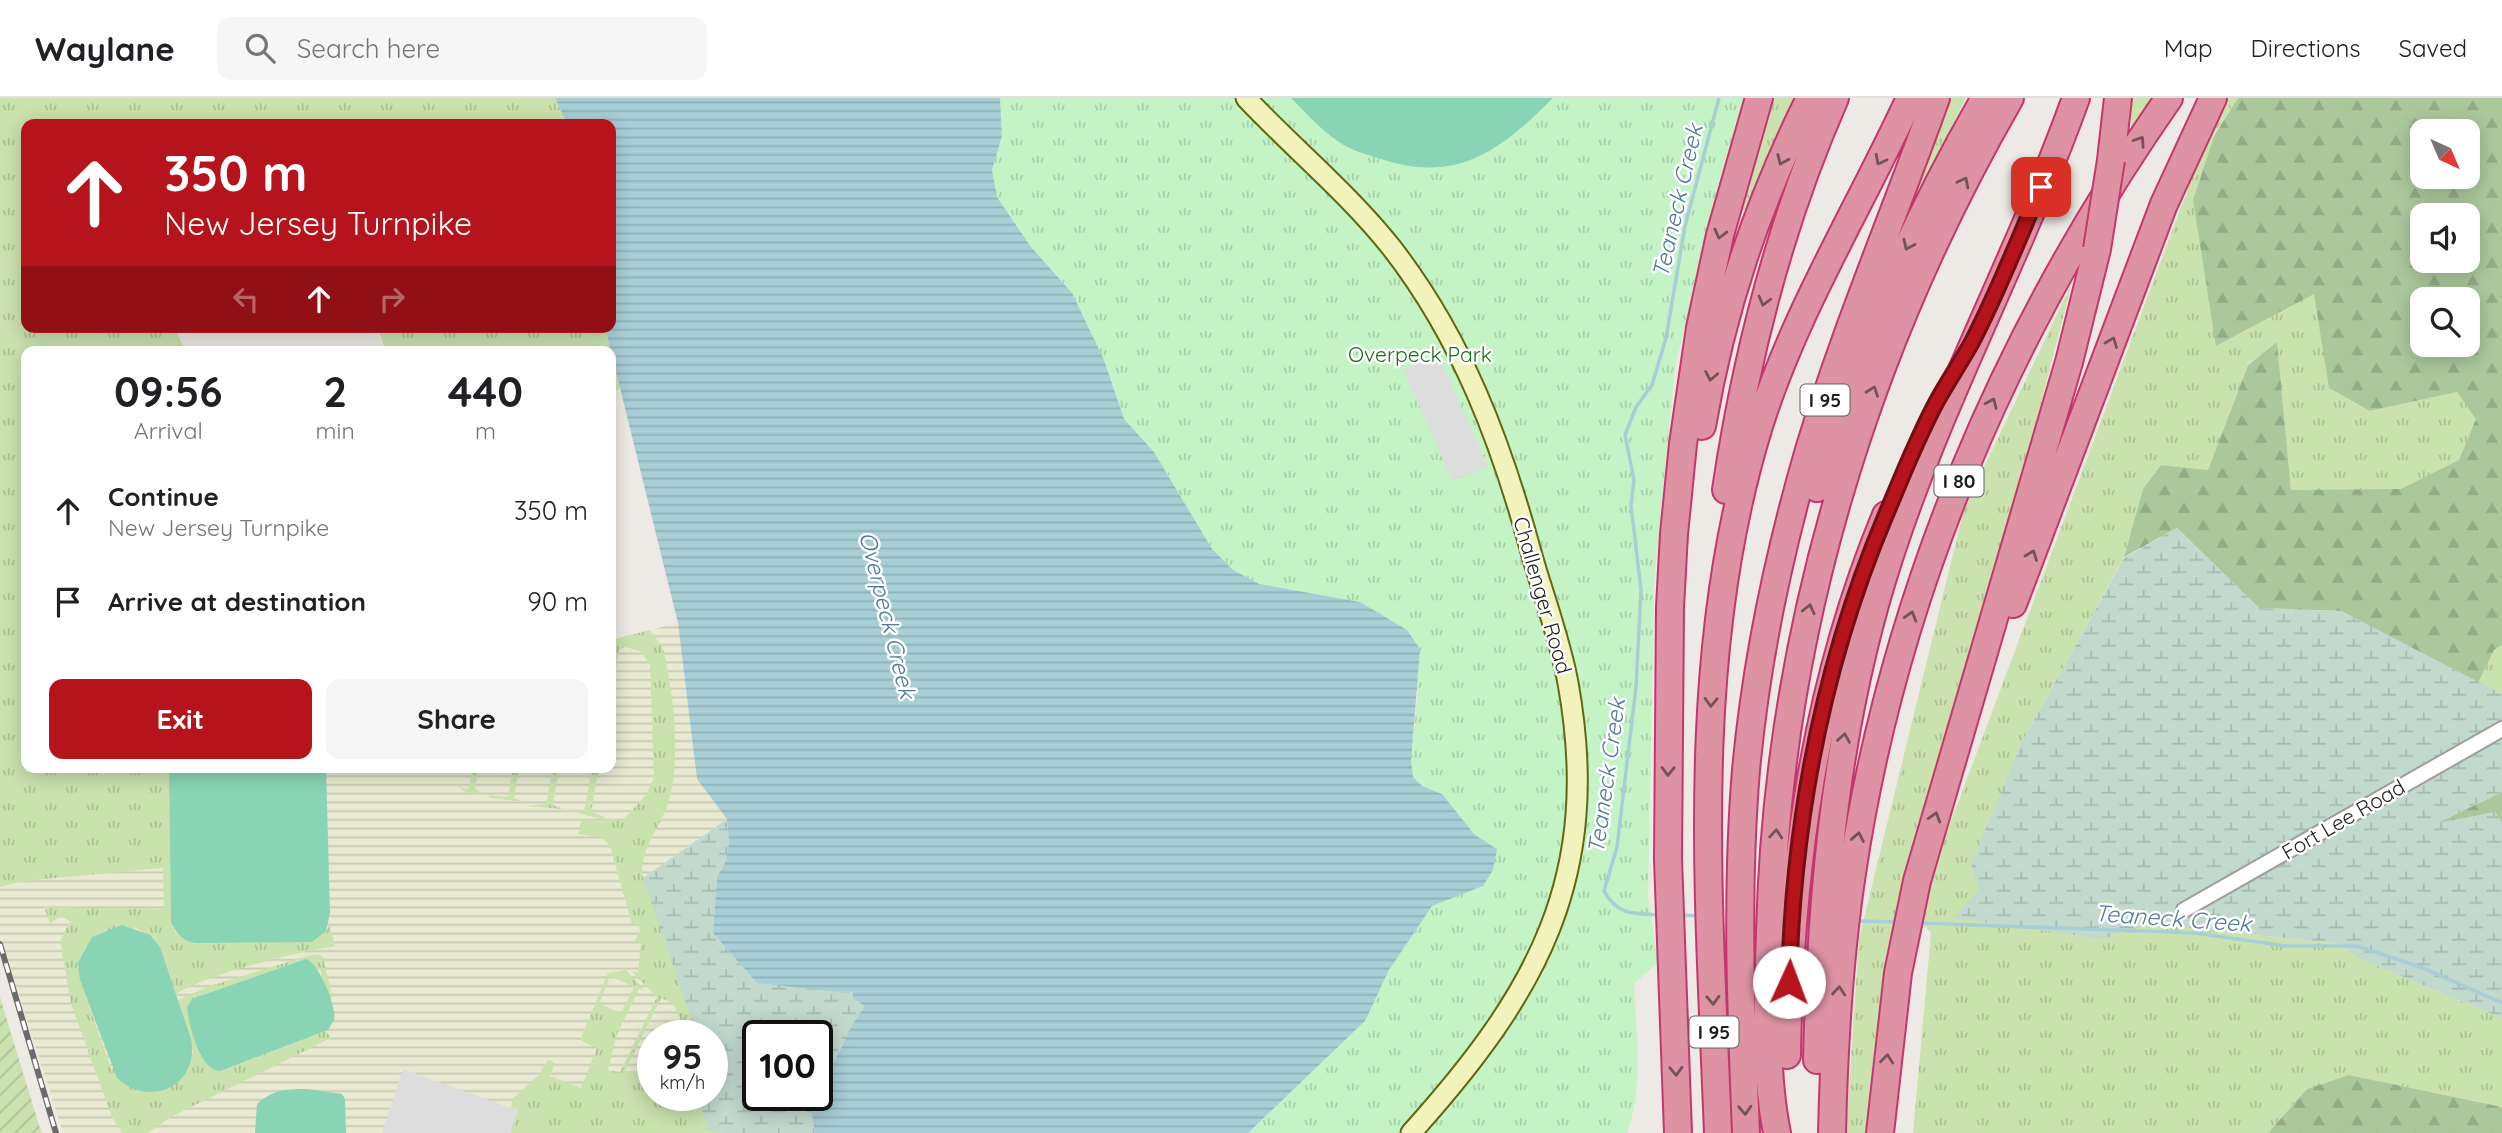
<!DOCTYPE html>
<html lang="en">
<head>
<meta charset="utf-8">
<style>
  body { margin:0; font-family:Quicksand,sans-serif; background:#f6f6f6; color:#202124; height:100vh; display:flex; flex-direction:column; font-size:26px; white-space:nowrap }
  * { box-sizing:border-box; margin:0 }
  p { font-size:23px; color:#757577 }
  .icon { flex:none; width:38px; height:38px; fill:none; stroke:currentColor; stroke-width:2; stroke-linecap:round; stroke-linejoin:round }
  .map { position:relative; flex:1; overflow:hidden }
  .side { position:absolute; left:21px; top:248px; width:595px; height:427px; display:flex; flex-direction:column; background:#fff; border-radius:14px; box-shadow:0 4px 18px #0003 }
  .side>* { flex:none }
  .banner { position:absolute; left:21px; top:21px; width:595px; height:214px; border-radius:14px; box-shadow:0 4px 18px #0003; background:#b5141c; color:#fff; overflow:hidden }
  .needle { width:46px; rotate:136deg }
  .fabs { position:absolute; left:2410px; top:21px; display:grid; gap:14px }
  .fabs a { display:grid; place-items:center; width:70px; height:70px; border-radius:14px; background:#fff; box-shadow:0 4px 18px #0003; font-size:35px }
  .speed { position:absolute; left:637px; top:922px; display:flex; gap:14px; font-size:35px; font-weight:700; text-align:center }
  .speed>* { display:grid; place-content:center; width:91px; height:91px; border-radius:50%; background:#fff; box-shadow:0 4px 18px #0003; line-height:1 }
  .speed small { font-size:18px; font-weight:400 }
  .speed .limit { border:4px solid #111; border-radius:10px; background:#fff; color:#111 }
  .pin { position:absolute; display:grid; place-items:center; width:60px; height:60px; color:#fff; margin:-30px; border-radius:14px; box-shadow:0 4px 10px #0006 }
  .me { position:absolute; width:77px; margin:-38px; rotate:2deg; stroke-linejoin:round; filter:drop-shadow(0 0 5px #0008) }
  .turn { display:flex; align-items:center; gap:24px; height:147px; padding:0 28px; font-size:32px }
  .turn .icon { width:91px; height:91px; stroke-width:2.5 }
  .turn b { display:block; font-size:49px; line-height:60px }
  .lanes { display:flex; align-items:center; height:66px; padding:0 28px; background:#0003; justify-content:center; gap:35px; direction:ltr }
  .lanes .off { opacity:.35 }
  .eta { display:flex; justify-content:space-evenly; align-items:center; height:119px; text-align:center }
  .eta b { font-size:42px; font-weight:700; line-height:49px }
  .cta { display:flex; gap:14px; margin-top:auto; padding:14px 28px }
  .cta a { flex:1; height:80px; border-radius:14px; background:#b5141c; color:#fff; font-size:28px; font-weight:700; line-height:80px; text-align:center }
  .cta a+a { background:#f6f6f6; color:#202124 }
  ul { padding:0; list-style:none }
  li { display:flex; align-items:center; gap:21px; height:91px; padding:0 28px }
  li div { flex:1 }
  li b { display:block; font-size:26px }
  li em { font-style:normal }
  header { display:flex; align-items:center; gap:42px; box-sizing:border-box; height:98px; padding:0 35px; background:#fff; border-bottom:2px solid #e0e0e0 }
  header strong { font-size:33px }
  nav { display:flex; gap:38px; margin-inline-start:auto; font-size:24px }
  .search { width:490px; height:63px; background:#f6f6f6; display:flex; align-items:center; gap:18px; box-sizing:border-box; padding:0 24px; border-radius:14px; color:#757577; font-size:26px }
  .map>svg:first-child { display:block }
  .farmland { fill:url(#farmland-rules) }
  .grass { fill:url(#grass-tufts); fill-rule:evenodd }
  .forest { fill:url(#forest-firs); fill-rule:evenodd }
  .wetland { fill:url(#wetland-marsh); fill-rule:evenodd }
  .park { fill:url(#park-tufts) }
  .garden { fill:url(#garden-furrows) }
  .pitch { fill:#89d4b4 }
  .parking { fill:#ddd }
  .water { fill:url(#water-rules) }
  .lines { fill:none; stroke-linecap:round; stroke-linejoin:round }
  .stream { stroke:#a8ced6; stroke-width:3.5 }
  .street-casing { stroke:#9e9e9e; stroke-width:18 }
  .secondary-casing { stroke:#626810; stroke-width:23 }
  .highway-casing { stroke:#c6366e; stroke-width:30 }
  .street { stroke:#fff; stroke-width:14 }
  .secondary { stroke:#f2f2bc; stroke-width:19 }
  .highway { stroke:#dd93a4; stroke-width:26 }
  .rail-casing { stroke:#6b6b6b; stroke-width:6 }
  .rail { stroke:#fff; stroke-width:3.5; stroke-dasharray:10; stroke-linecap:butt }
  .highway-bridge-casing { stroke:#c6366e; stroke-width:30; stroke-linecap:butt }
  .highway-bridge { stroke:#dd93a4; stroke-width:26 }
  .oneway { stroke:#73525a }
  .route-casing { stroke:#760d12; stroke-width:18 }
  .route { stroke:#b5141c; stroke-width:12 }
  .labels { text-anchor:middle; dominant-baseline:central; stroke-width:5; stroke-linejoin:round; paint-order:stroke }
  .shield { fill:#fff; stroke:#616161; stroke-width:2 }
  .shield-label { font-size:19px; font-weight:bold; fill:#1d1d1d }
  .park-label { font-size:21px; fill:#166f1a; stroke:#fff }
  .street-label { font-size:21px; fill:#1d1d1d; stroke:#fff }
  .water-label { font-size:23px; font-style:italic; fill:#50799b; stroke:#fff }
</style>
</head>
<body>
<header>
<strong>Waylane</strong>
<div class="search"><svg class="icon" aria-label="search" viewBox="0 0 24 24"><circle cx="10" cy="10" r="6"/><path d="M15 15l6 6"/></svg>Search here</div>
<nav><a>Map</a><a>Directions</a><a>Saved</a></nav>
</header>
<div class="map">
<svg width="2502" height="1035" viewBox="0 0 2502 1035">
  <defs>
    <pattern id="farmland-rules" width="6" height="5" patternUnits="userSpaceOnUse" patternTransform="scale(1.75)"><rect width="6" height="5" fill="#e9ead1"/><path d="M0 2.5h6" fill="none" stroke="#c7c8b3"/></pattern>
    <pattern id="grass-tufts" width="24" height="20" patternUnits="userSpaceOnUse" patternTransform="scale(1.75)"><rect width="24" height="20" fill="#cae2ae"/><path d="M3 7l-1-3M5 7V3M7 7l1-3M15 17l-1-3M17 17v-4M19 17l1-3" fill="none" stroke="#adc195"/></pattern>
    <pattern id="forest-firs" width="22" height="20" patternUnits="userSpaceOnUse" patternTransform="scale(1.75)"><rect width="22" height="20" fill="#abc89c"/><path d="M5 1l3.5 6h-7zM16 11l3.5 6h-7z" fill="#93ab86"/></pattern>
    <pattern id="wetland-marsh" width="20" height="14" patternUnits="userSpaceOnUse" patternTransform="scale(1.75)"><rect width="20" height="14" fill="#c2d9ce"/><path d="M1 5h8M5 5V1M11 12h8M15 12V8" fill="none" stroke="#a6bab0"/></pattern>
    <pattern id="park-tufts" width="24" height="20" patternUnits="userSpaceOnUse" patternTransform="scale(1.75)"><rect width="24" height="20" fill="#c4f3c6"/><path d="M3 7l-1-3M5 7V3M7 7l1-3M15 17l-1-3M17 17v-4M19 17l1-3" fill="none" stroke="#a8d0aa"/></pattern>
    <pattern id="garden-furrows" width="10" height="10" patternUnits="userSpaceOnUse" patternTransform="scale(1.75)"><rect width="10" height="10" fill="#cae2ae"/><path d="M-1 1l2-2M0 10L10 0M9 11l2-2" fill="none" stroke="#adc195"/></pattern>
    <pattern id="water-rules" width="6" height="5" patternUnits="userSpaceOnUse" patternTransform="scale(1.75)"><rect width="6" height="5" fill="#a8ced6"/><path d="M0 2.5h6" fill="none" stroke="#90b0b7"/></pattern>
  </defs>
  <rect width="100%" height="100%" fill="#ede9e4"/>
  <!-- farmland -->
  <path class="farmland" d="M678,525L697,681L727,721L643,780L697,938H653V998L538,1035H63L0,837V789L23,783L161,670H611V542Z"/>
  <!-- grass -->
  <path class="grass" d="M0,0H555L567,26H26V229H174L186,254H26V670H169L171,824L176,835L326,833L330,827L335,848C292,855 212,875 176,896C167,869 162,844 136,830L78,865L80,882L111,970H189L193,953L178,902L207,889L307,858L318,856L323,859L332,899L329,903L320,871L187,909C189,927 199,972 220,973L326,933L331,940L169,1020L148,1035H122L112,1019L71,906L60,843L70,823L61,818L50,825L44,809L164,811L163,770L23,783L0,789Z
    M1766,0H1803L1752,114L1733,108Z
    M1945,0H1966L1891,149Z
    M2132,0H2155L2131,33Z
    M2222,0H2238L2214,36L2216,248L2315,195L2370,313L2457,294L2477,321L2459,362L2401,392H2291L2277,245L2248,266L2208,372L2161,367L2143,391L2124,459L2023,642L2103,841L2155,823L2201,832L2337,845L2358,860L2502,920V1009L2349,977L2307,991L2268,1035H1913L1931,835L1916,817Z
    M2072,185L2013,413L1895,818L1879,911L1865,1035H1846L1859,841L1964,411Z
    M378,229H605L620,290L611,296V254H389L384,249Z
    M650,532C655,539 662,547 664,555C674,597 681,664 668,705C660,731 642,747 642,775L697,938H688L673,905L661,900L625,973L653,972V998H696L709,1031L722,1035H510L519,1010H511L513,1000L537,979L548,962L555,965L550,978L581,990L597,950L580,942L608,875L626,872L645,893L639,891L617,936L608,972L620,974L657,899L631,873L638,874L641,845L634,844L640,833L638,825L632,826L610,748L601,739L578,736L582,722L602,724L608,720L622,723L646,697L654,679L650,566L640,553L625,549L619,552L611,602L614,551L611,542ZM610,878L634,889L621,915L599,906Z
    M2502,547V596L2478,585L2494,552Z
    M473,670H479L475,690L484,697L466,694L454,686L466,691L469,689Z
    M513,670H519L514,700L524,704L490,700L488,697L508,699Z
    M553,670H559L553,707L563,711L526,708L546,706Z
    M592,670H599L591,714L605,719L601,721L566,712L584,714Z"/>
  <!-- forest -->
  <path class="forest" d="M2238,0H2502V547L2494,552L2478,585L2341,513L2259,510L2177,430L2124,459L2143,391L2161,367L2208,372L2248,267L2277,244L2291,392L2401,391L2459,362L2476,321L2457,294L2370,313L2329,290L2314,196L2216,248L2193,102L2215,36ZM2422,33H2468V79H2422ZM2422,117H2468V163H2422ZM2422,201H2468V247H2422Z
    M2502,694V725L2495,714L2433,727Z
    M2349,977L2502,1009V1035H2268L2307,991Z"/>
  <!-- wetland -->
  <path class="wetland" d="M2177,430L2259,510L2341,513L2502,596V694L2437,725L2495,714L2502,725V920L2358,860L2337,845L2201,832L2155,824L2103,841L1954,820L1979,791L1971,766L2023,642L2124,460Z
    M727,721L729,745L725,765L717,779L713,835L757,885L854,893L866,908L852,927L811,1012L815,1035H722L709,1032L696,998H712V938H697L643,780ZM758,938H817V998H758Z"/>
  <!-- park -->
  <path class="park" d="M1000,0H1744L1719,83L1675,270L1654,485L1648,799L1658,864L1634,886C1636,935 1644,988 1627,1035H1248L1365,923L1389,872L1432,808L1483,788L1497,751L1475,737L1442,696L1422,688L1413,679L1411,663L1418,593L1360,504L1259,486L1233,472L1212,451L1154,354L1124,321L1104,262L1072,195L1031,149L997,99L992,72L1002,38Z"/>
  <!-- garden -->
  <path class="garden" d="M0,899L39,1027L42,1035H0Z"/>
  <!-- pitch -->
  <path class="pitch" d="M1291,0H1553C1500,53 1456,87 1378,60C1365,56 1350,52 1339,44C1321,32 1306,15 1291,0Z
    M169,670H326L330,815L326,833L312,844L195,845C182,842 177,836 171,824Z
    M122,827L150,837L160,849L191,941C200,987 150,1011 117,980L80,882L78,865L92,839Z
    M306,861C319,865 337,909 334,922C333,924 329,930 328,932L220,973C199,972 189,927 187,909L192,901Z
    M307,991L342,996L345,1001L346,1035H255L257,1006C272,992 287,991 307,991Z"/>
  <!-- parking -->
  <path class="parking" d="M1438,256L1488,369L1452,383L1404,272Z
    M403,971L511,1010L519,1009L510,1035H382Z"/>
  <!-- water -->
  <path class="water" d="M555,0H1000L1002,38L992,72L997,99L1031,149L1072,195L1104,262L1124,321L1154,354L1212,451L1233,472L1259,486L1360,504L1407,532L1420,551L1411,663L1413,679L1422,688L1442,696L1475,737L1497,751L1493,772L1483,788L1432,808L1389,872L1365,923L1248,1035H815L811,1012L852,927L865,908L853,900V893L848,895L757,885L713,835L717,779L725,765L729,745L727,721L697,681L678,525L605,229H611V26H567Z"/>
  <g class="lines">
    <!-- stream -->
    <path class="stream" d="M1662,817C1637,816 1617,818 1604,793L1617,749L1636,589L1641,492L1631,407L1634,382L1625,337L1636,309L1652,287L1666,240L1685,128L1719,0
      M1680,817L1700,818
      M1855,823L1900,824
      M1918,825L2195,835L2286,848H2357L2423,870L2502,905"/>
    <defs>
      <path id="street" d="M2184,812L2502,631"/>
      <path id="secondary" d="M1246,0C1293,50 1348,95 1391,149C1462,240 1501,344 1531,454C1543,497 1560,541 1568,585C1603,779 1537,895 1411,1035"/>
      <path id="highway" d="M2111,62L2118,0
        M1702,328C1722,211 1757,107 1810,0
        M1817,390C1857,253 1914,123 1985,0
        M1726,392C1746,257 1780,125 1835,0
        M2013,506L2164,106L2213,0
        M1787,957C1790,771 1814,590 1886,417
        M1817,962C1821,789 1837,616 1892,451C1943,297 2021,153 2076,0
        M1678,1035L1668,761L1670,509L1674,436L1683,346L1700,230L1720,137L1759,0
        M1718,1035C1709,799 1688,557 1759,328C1795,213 1860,109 1910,0
        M1746,1035C1741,914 1736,793 1746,672C1756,564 1779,455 1809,352C1845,232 1894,118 1936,0
        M1777,1035C1764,971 1768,900 1770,835C1777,540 1863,255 2010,0
        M1832,1035C1834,948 1839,861 1852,775C1894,494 2007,232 2169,0
        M1880,1035L1898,875L1917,783L2069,264L2097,151"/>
    </defs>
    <!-- street casing -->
    <use href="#street" class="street-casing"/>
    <!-- secondary casing -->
    <use href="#secondary" class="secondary-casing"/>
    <!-- highway casing -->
    <use href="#highway" class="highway-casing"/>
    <!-- street -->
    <use href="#street" class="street"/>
    <!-- secondary -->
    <use href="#secondary" class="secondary"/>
    <!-- highway -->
    <use href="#highway" class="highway"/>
    <defs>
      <path id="rail" d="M0,846L56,1035"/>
    </defs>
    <!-- rail casing -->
    <use href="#rail" class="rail-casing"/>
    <!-- rail -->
    <use href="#rail" class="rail"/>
    <defs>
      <path id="highway-bridge" d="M2097,151L2111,62"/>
    </defs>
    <!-- highway-bridge casing -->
    <use href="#highway-bridge" class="highway-bridge-casing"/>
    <!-- highway-bridge -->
    <use href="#highway-bridge" class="highway-bridge"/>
  </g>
  <!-- one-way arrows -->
  <defs><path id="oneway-chevron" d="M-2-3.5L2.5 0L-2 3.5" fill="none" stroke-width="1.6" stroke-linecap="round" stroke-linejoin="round" transform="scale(1.75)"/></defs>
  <g class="oneway">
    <use href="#oneway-chevron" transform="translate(2140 43) rotate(-56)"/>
    <use href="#oneway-chevron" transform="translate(1782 62) rotate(114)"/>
    <use href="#oneway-chevron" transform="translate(1880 62) rotate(117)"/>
    <use href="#oneway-chevron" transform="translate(1964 84) rotate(-63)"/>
    <use href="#oneway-chevron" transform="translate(1720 136) rotate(104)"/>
    <use href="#oneway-chevron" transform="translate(1908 147) rotate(115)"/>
    <use href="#oneway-chevron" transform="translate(1764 203) rotate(105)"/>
    <use href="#oneway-chevron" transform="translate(2112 244) rotate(-69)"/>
    <use href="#oneway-chevron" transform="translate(1711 278) rotate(101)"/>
    <use href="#oneway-chevron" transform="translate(1873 293) rotate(-70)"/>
    <use href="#oneway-chevron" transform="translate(1992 305) rotate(-66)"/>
    <use href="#oneway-chevron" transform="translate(2032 457) rotate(-69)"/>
    <use href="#oneway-chevron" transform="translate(1809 511) rotate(-77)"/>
    <use href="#oneway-chevron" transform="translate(1911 518) rotate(-73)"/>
    <use href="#oneway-chevron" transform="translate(1711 604) rotate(92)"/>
    <use href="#oneway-chevron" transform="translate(1844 640) rotate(-81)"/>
    <use href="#oneway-chevron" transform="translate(1668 673) rotate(91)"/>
    <use href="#oneway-chevron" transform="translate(1935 719) rotate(-73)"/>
    <use href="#oneway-chevron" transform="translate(1776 736) rotate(-85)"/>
    <use href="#oneway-chevron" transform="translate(1858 739) rotate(-80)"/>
    <use href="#oneway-chevron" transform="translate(1839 893) rotate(-85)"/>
    <use href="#oneway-chevron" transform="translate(1713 902) rotate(88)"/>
    <use href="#oneway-chevron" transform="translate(1887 961) rotate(-84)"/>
    <use href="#oneway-chevron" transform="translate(1676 973) rotate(88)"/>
    <use href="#oneway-chevron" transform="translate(1745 1012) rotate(87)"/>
  </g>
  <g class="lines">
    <defs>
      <path id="route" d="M1789,884C1793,725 1823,566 1885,419C1901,381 1917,340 1937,303C1948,283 1961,264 1972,244C1998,194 2019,140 2041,89"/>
    </defs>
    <!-- route casing -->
    <use href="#route" class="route-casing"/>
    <!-- route -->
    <use href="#route" class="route"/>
  </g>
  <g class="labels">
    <!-- shield labels -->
    <g class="shield">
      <rect x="1800.5" y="286.5" width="49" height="31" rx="5"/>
      <rect x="1934.5" y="367.5" width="49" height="31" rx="5"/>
      <rect x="1689.5" y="918.5" width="49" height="31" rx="5"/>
    </g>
    <g class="shield-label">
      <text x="1825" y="302">I 95</text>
      <text x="1959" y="383">I 80</text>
      <text x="1714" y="934">I 95</text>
    </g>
    <!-- park labels -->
    <g class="park-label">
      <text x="1420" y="256">Overpeck Park</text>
    </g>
    <!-- street labels -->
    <g class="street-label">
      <text transform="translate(1543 497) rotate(74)">Challenger Road</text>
      <text transform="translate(2343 721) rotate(-30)">Fort Lee Road</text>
    </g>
    <!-- water labels -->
    <g class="water-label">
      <text transform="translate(1677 103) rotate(-77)">Teaneck Creek</text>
      <text transform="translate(888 517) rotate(76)">Overpeck Creek</text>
      <text transform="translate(1606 678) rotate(-82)">Teaneck Creek</text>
      <text transform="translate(2173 820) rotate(4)">Teaneck Creek</text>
    </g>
  </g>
</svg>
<div class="fabs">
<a><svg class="needle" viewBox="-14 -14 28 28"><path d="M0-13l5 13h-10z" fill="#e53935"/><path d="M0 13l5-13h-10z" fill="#757577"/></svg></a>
<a><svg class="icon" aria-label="sound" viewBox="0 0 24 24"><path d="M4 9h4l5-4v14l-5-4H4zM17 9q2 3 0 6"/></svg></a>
<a><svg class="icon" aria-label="search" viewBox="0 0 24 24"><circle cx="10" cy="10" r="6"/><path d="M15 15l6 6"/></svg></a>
</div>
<div class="speed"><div>95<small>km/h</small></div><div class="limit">100</div></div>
<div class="pin" style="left:2041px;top:89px;background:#d93025"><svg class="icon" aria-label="arrive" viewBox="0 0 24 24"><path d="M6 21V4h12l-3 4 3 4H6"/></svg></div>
<svg class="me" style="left:1789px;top:884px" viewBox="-20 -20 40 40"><circle r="19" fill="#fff"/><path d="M0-13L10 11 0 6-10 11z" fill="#b5141c"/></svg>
<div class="banner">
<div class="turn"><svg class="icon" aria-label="ahead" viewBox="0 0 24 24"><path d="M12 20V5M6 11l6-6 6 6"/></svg><div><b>350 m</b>New Jersey Turnpike</div></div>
<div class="lanes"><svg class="icon off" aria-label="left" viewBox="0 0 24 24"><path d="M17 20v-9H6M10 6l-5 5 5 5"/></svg><svg class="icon" aria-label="ahead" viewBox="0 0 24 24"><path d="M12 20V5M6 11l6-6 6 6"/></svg><svg class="icon off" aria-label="right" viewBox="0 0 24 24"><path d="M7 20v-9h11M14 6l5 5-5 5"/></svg></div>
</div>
<section class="side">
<div class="eta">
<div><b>09:56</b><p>Arrival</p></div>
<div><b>2</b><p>min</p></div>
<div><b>440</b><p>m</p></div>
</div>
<ul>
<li><svg class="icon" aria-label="ahead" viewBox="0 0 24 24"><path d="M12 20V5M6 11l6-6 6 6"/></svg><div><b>Continue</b><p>New Jersey Turnpike</p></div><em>350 m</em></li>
<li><svg class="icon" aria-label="arrive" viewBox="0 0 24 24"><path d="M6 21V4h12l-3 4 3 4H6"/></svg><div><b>Arrive at destination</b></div><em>90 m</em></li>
</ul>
<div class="cta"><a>Exit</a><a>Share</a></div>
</section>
</div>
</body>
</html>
